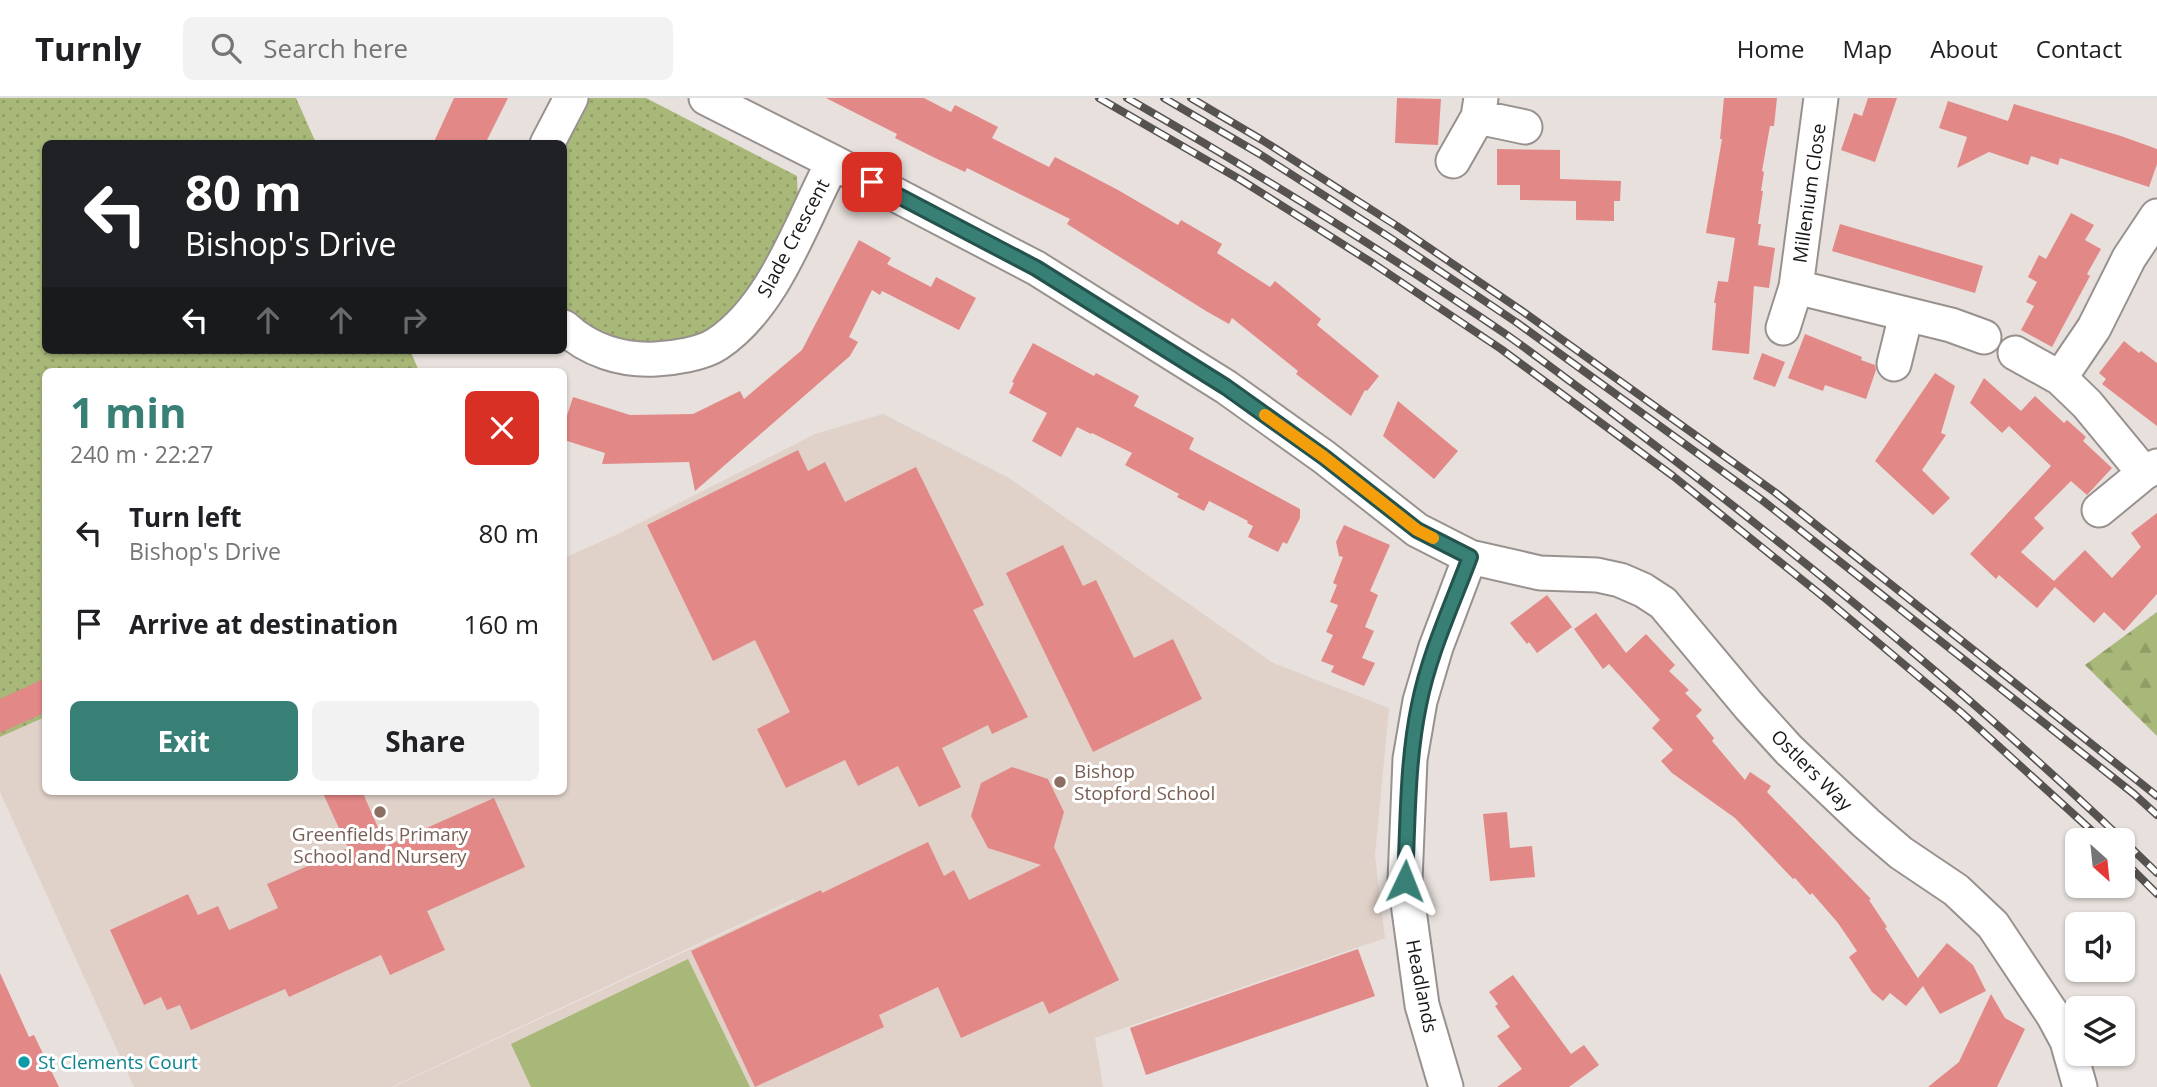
<!DOCTYPE html>
<html lang="en">
<head>
<meta charset="utf-8">
<style>
  body { margin:0; font-family:"Open Sans",sans-serif; background:#f2f2f2; color:#202124; height:100vh; display:flex; flex-direction:column; font-size:26px; white-space:nowrap }
  * { box-sizing:border-box; margin:0 }
  p { font-size:23px; color:#757577 }
  .icon { flex:none; width:38px; height:38px; fill:none; stroke:currentColor; stroke-width:2; stroke-linecap:round; stroke-linejoin:round }
  .map { position:relative; flex:1; overflow:hidden }
  .drawer { position:absolute; left:42px; top:270px; width:525px; height:427px; display:flex; flex-direction:column; background:#fff; border-radius:10px; box-shadow:0 2px 5px #0004 }
  .drawer>* { flex:none }
  .top-card { position:absolute; left:42px; top:42px; width:525px; height:214px; border-radius:10px; box-shadow:0 2px 5px #0004; background:#202124; color:#fff; overflow:hidden }
  .needle { width:46px; rotate:153deg }
  .fabs { position:absolute; left:2065px; top:730px; display:grid; gap:14px }
  .fabs a { display:grid; place-items:center; width:70px; height:70px; border-radius:10px; background:#fff; box-shadow:0 2px 5px #0004; font-size:35px }
  .pin { position:absolute; display:grid; place-items:center; width:60px; height:60px; color:#fff; margin:-30px; border-radius:14px; box-shadow:0 4px 10px #0006 }
  .me { position:absolute; width:77px; margin:-38px; rotate:2deg; stroke-linejoin:round; filter:drop-shadow(0 0 5px #0008) }
  .turn { display:flex; align-items:center; gap:24px; height:147px; padding:0 28px; font-size:32px }
  .turn .icon { width:91px; height:91px; stroke-width:2.5 }
  .turn b { display:block; font-size:49px; line-height:60px }
  .lanes { display:flex; align-items:center; height:66px; padding:0 28px; background:#0003; justify-content:center; gap:35px; direction:ltr }
  .lanes .off { opacity:.35 }
  .round { display:grid; place-items:center; flex:none; width:74px; height:74px; border-radius:10px; background:#f2f2f2 }
  .overview { display:flex; align-items:center; justify-content:space-between; height:119px; padding:0 28px }
  h1 { font-size:42px; font-weight:700; line-height:52px; color:#387f76 }
  .primary-button { display:flex; gap:14px; margin-top:auto; padding:14px 28px }
  .primary-button a { flex:1; height:80px; border-radius:10px; background:#387f76; color:#fff; font-size:28px; font-weight:700; line-height:80px; text-align:center }
  .primary-button a+a { background:#f2f2f2; color:#202124 }
  ul { padding:0; list-style:none }
  li { display:flex; align-items:center; gap:21px; height:91px; padding:0 28px }
  li div { flex:1 }
  li b { display:block; font-size:26px }
  li em { font-style:normal }
  header { display:flex; align-items:center; gap:42px; box-sizing:border-box; height:98px; padding:0 35px; background:#fff; border-bottom:2px solid #e0e0e0 }
  header strong { font-size:33px }
  nav { display:flex; gap:38px; margin-inline-start:auto; font-size:24px }
  .search { width:490px; height:63px; background:#f2f2f2; display:flex; align-items:center; gap:18px; box-sizing:border-box; padding:0 24px; border-radius:10px; color:#757577; font-size:26px }
  .map>svg:first-child { display:block }
  .built { fill:#e0d2c9 }
  .grass { fill:url(#grass-dots) }
  .forest { fill:url(#forest-firs) }
  .pitch { fill:#a8b878 }
  .building { fill:#e28988 }
  .lines { fill:none; stroke-linecap:round; stroke-linejoin:round }
  .street-casing { stroke:#98918e; stroke-width:37 }
  .street { stroke:#fff; stroke-width:33 }
  .rail-casing { stroke:#565250; stroke-width:8 }
  .rail { stroke:#fff; stroke-width:5; stroke-dasharray:16; stroke-linecap:butt }
  .route-casing { stroke:#24534d; stroke-width:18 }
  .route { stroke:#387f76; stroke-width:12 }
  .slow { stroke:#f59e0b; stroke-width:12 }
  .education-dot { fill:#8d6e63; stroke:#fff; stroke-width:2.5 }
  .culture-dot { fill:#0f9aa8; stroke:#fff; stroke-width:2.5 }
  .labels { text-anchor:middle; dominant-baseline:central; stroke-width:6; stroke-linejoin:round; paint-order:stroke }
  .street-label { font-size:19px; fill:#191615; stroke:#fff }
  .education-label { font-size:19px; fill:#785e54; stroke:#fff; text-anchor:start }
  .culture-label { font-size:19px; fill:#0d838f; stroke:#fff; text-anchor:start }
</style>
</head>
<body>
<header>
<strong>Turnly</strong>
<div class="search"><svg class="icon" aria-label="search" viewBox="0 0 24 24"><circle cx="10" cy="10" r="6"/><path d="M15 15l6 6"/></svg>Search here</div>
<nav><a>Home</a><a>Map</a><a>About</a><a>Contact</a></nav>
</header>
<div class="map">
<svg width="2157" height="989" viewBox="0 0 2157 989">
  <defs>
    <pattern id="grass-dots" width="8" height="8" patternUnits="userSpaceOnUse" patternTransform="scale(1.75)"><rect width="8" height="8" fill="#a8b878"/><path d="M2 2h.1M6 6h.1" fill="none" stroke="#909d67" stroke-width="1.8" stroke-linecap="round"/></pattern>
    <pattern id="forest-firs" width="22" height="20" patternUnits="userSpaceOnUse" patternTransform="scale(1.75)"><rect width="22" height="20" fill="#a8b878"/><path d="M5 1l3.5 6h-7zM16 11l3.5 6h-7z" fill="#909d67"/></pattern>
  </defs>
  <rect width="100%" height="100%" fill="#e7e0dc"/>
  <!-- built -->
  <path class="built" d="M883,316L1009,380L1273,565L1389,610L1375,758L1385,840L1095,940L1103,989H393L794,803V801L391,989H134L0,694V639L45,619L46,693H564V460L618,436L815,336Z"/>
  <!-- grass -->
  <path class="grass" d="M0,0H296L316,45L46,46V252H410L419,273H46L45,619L0,639Z
    M587,0H646L797,78L798,104L758,185L718,229L675,248H624L569,218L564,211V46Z"/>
  <!-- forest -->
  <path class="forest" d="M2157,514V638L2085,567Z"/>
  <!-- pitch -->
  <path class="pitch" d="M688,861L750,989H531L511,946Z"/>
  <!-- building -->
  <path class="building" d="M454,0H508L485,46H433Z
    M826,0H924L951,14L955,7L998,29L992,40L1049,69L1055,59L1118,92L1178,127L1181,122L1222,146L1217,155L1270,189L1275,183L1321,221L1317,227L1379,278L1367,293L1365,292L1351,318L1296,276L1298,273L1232,220L1229,226L1206,213L1067,126L1070,121L967,70L965,74L935,60L895,40L897,36Z
    M1397,0L1441,1L1438,47L1395,45Z
    M1724,0H1777L1774,28H1770L1762,73L1764,74L1761,93H1763L1758,126H1761L1758,147L1775,150L1769,190L1754,188L1749,256L1712,252L1716,205H1714L1718,183L1728,184L1735,140L1706,135L1722,41H1720Z
    M1868,0H1897L1875,64L1841,52L1854,15L1862,18Z
    M1948,3L2008,23L2014,6L2121,38L2157,51V66L2149,89L2060,60L2058,67L2031,58L2028,67L1989,54L1957,70L1967,39L1939,30Z
    M1497,51L1560,52V81L1621,83L1620,103H1614V123L1576,122V103L1520,102V87H1497Z
    M2071,115L2094,127L2085,142L2101,151L2087,176L2090,178L2052,249L2021,232L2034,208L2026,204L2037,184L2028,179L2039,157L2046,161Z
    M1840,126L1983,168L1975,195L1832,153Z
    M859,142L891,160L887,166L931,189L936,179L976,200L959,232L882,193L880,197L872,192L849,239L858,244L850,258L695,393L689,364L602,366L605,355L564,342V327L573,299L630,317L693,316L740,293L744,301L802,252Z
    M1805,236L1862,259L1861,262L1875,267L1876,272L1866,301L1825,287L1823,293L1788,280Z
    M2124,243L2139,255L2141,253L2157,265V328L2102,286L2106,281L2099,275Z
    M1033,245L1094,278L1096,275L1139,298L1134,308L1194,340L1189,351L1300,411V420L1287,446L1283,444L1278,454L1248,439L1253,428L1247,425L1248,423L1209,403L1204,413L1177,399L1179,396L1125,367L1132,355L1092,335L1091,336L1077,329L1061,359L1032,343L1047,315L1009,295L1014,285L1012,284Z
    M1762,255L1785,264L1775,289L1753,281Z
    M1935,275L1955,288L1941,335L1946,337L1922,372L1950,400L1933,417L1875,363Z
    M1984,280L2021,313L2035,298L2064,325L2067,322L2086,339L2083,343L2112,370L2087,397L2071,383L2034,420L2044,430L2021,454L2054,483L2085,452L2112,480L2141,449L2131,435L2157,415V496L2124,533L2104,514L2094,525L2055,489L2037,510L1999,477L1996,481L1970,456L2051,368L2009,328L2002,335L1970,305Z
    M1398,303L1458,353L1434,381L1383,338Z
    M798,352L808,373L825,364L845,404L916,369L984,507L973,512L1028,619L992,636L988,627L942,650L961,689L919,709L898,668L858,688L845,662L786,690L757,631L790,614L755,542L713,563L647,427Z
    M1344,427L1390,447L1370,493L1378,497L1365,529L1374,533L1362,560L1375,565L1364,588L1331,574L1334,568L1321,563L1333,537L1326,534L1338,507L1330,504L1337,487L1333,485L1343,459L1339,458L1336,444Z
    M1063,447L1083,488L1096,482L1134,560L1173,541L1202,601L1093,654L1006,475Z
    M1547,497L1572,529L1537,555L1529,544L1527,546L1510,525Z
    M1596,515L1626,555L1646,536L1675,567L1669,573L1689,592L1685,595L1702,612L1696,618L1714,640L1712,643L1745,682L1750,674L1771,688L1767,694L1871,801L1869,802L1887,829L1885,830L1923,888L1906,908L1890,895L1883,903L1872,894L1849,859L1857,853L1838,825L1812,795L1810,797L1795,780L1793,781L1735,720L1672,675L1661,663L1673,652L1652,630L1660,622L1609,566L1603,571L1574,531Z
    M46,580V614L0,635V601Z
    M1012,669L1048,681L1064,714L1054,749L1119,882L1049,916L1043,903L961,940L938,889L879,917L884,929L755,989L691,853L821,792L822,795L928,744L944,778L954,772L969,802L1041,767L988,750L971,718L981,685Z
    M322,693H362L386,748L494,700L525,769L427,813L445,852L390,877L381,857L289,899L285,891L191,932L180,907L167,912L161,899L144,907L110,832L188,796L198,817L218,808L229,832L278,810L267,786L348,750Z
    M1507,714L1510,750L1532,748L1535,779L1490,783L1483,716Z
    M1947,845L1973,867L1986,893L1940,916L1918,880Z
    M1358,851L1375,898L1146,977L1130,930Z
    M0,875L29,939L34,937L59,989H0Z
    M1513,877L1571,956L1584,947L1599,967L1569,989H1497L1522,971L1497,938L1510,929L1495,908L1498,906L1489,894Z
    M1991,896L2005,920L2025,931L1997,989H1928L1959,964Z"/>
  <g class="lines">
    <defs>
      <path id="street" d="M706,0L833,64L1036,170L1226,289L1324,359L1417,432L1470,459L1540,475L1597,477L1620,482L1643,492L1663,505L1749,608L1789,652L1866,725L1901,755L1956,792L1993,827L2053,917L2067,943L2080,989
        M1821,0L1796,189L1951,227L1984,239
        M1478,19L1525,29
        M547,46L571,0
        M1453,63L1478,19L1481,0
        M564,229C588,252 622,263 656,261C674,260 702,256 717,246C775,208 802,122 833,64
        M1783,230L1796,189
        M2015,255L2060,280L2087,306L2144,375
        M1894,266L1906,217
        M2060,280L2094,230L2129,160L2157,118
        M2099,412L2144,375L2157,368
        M1446,989L1422,907L1405,783L1410,661L1420,603L1436,549L1470,459"/>
    </defs>
    <!-- street casing -->
    <use href="#street" class="street-casing"/>
    <!-- street -->
    <use href="#street" class="street"/>
    <defs>
      <path id="rail" d="M1099,0L1241,82L1374,166L1501,251L1673,378L1826,501L1962,615L2102,742
        M1127,0C1257,75 1384,153 1507,237C1534,256 1560,276 1586,295C1643,338 1700,381 1756,426C1895,536 2030,651 2157,775
        M1164,0L1258,55L1389,139L1516,224L1762,402L2134,696L2157,717
        M1191,0L1262,42L1397,128L1525,215L1776,395L2157,698
        M2123,762L2157,796"/>
    </defs>
    <!-- rail casing -->
    <use href="#rail" class="rail-casing"/>
    <!-- rail -->
    <use href="#rail" class="rail"/>
  </g>
  <g class="lines">
    <defs>
      <path id="route" d="M872,84L1036,170L1226,289L1324,359L1417,432L1470,459C1452,507 1429,556 1419,607C1407,665 1408,724 1405,783"/>
    </defs>
    <!-- route casing -->
    <use href="#route" class="route-casing"/>
    <!-- route -->
    <use href="#route" class="route"/>
    <!-- slow -->
    <path class="slow" d="M1265,317L1324,359L1417,432L1433,440"/>
  </g>
  <!-- markers -->
  <g class="education-dot">
    <circle cx="1060" cy="684" r="7"/>
    <circle cx="380" cy="714" r="7"/>
  </g>
  <circle class="culture-dot" cx="24" cy="964" r="7"/>
  <g class="labels">
    <!-- street labels -->
    <g class="street-label">
      <text transform="translate(1809 95) rotate(-82)">Millenium Close</text>
      <text transform="translate(793 140) rotate(-62)">Slade Crescent</text>
      <text transform="translate(1812 672) rotate(45)">Ostlers Way</text>
      <text transform="translate(1422 888) rotate(79)">Headlands</text>
    </g>
    <!-- education labels -->
    <g class="education-label">
      <text x="1074" y="673">Bishop<tspan x="1074" dy="22">Stopford School</tspan></text>
      <text x="380" y="736" text-anchor="middle">Greenfields Primary<tspan x="380" dy="22">School and Nursery</tspan></text>
    </g>
    <!-- culture labels -->
    <g class="culture-label">
      <text x="38" y="964">St Clements Court</text>
    </g>
  </g>
</svg>
<div class="fabs">
<a><svg class="needle" viewBox="-14 -14 28 28"><path d="M0-13l5 13h-10z" fill="#e53935"/><path d="M0 13l5-13h-10z" fill="#757577"/></svg></a>
<a><svg class="icon" aria-label="sound" viewBox="0 0 24 24"><path d="M4 9h4l5-4v14l-5-4H4zM17 9q2 3 0 6"/></svg></a>
<a><svg class="icon" aria-label="layers" viewBox="0 0 24 24"><path d="M12 4l9 5-9 5-9-5zM3 14l9 5 9-5"/></svg></a>
</div>
<div class="pin" style="left:872px;top:84px;background:#d93025"><svg class="icon" aria-label="arrive" viewBox="0 0 24 24"><path d="M6 21V4h12l-3 4 3 4H6"/></svg></div>
<svg class="me" style="left:1405px;top:783px" viewBox="-20 -20 40 40"><path d="M0-17L14 15 0 8-14 15z" fill="#387f76" stroke="#fff" stroke-width="4"/></svg>
<div class="top-card">
<div class="turn"><svg class="icon" aria-label="left" viewBox="0 0 24 24"><path d="M17 20v-9H6M10 6l-5 5 5 5"/></svg><div><b>80 m</b>Bishop's Drive</div></div>
<div class="lanes"><svg class="icon" aria-label="left" viewBox="0 0 24 24"><path d="M17 20v-9H6M10 6l-5 5 5 5"/></svg><svg class="icon off" aria-label="ahead" viewBox="0 0 24 24"><path d="M12 20V5M6 11l6-6 6 6"/></svg><svg class="icon off" aria-label="ahead" viewBox="0 0 24 24"><path d="M12 20V5M6 11l6-6 6 6"/></svg><svg class="icon off" aria-label="right" viewBox="0 0 24 24"><path d="M7 20v-9h11M14 6l5 5-5 5"/></svg></div>
</div>
<section class="drawer">
<div class="overview"><div><h1>1 min</h1><p>240 m · 22:27</p></div><a class="round" style="background:#d93025;color:#fff"><svg class="icon" aria-label="close" viewBox="0 0 24 24"><path d="M6 6l12 12M18 6L6 18"/></svg></a></div>
<ul>
<li><svg class="icon" aria-label="left" viewBox="0 0 24 24"><path d="M17 20v-9H6M10 6l-5 5 5 5"/></svg><div><b>Turn left</b><p>Bishop's Drive</p></div><em>80 m</em></li>
<li><svg class="icon" aria-label="arrive" viewBox="0 0 24 24"><path d="M6 21V4h12l-3 4 3 4H6"/></svg><div><b>Arrive at destination</b></div><em>160 m</em></li>
</ul>
<div class="primary-button"><a>Exit</a><a>Share</a></div>
</section>
</div>
</body>
</html>
